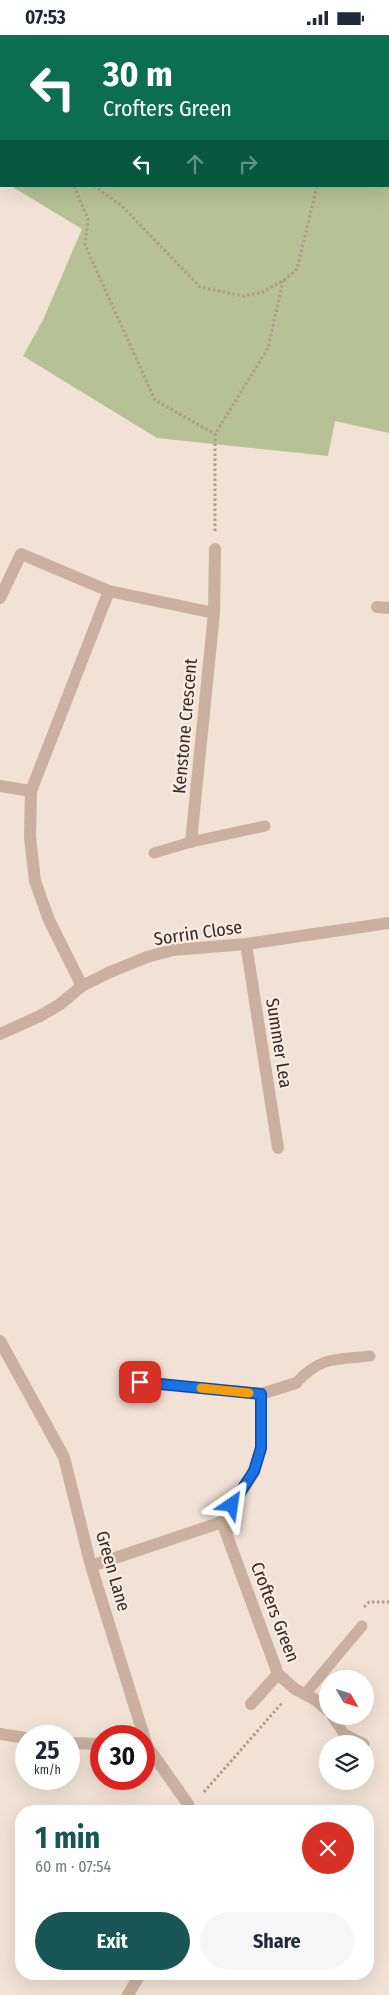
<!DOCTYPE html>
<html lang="en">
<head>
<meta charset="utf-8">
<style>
  body { margin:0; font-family:"Fira Sans Condensed",sans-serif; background:#f6f6f7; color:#1f2937; height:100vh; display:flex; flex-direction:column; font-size:19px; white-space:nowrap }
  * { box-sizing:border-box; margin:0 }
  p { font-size:16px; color:#747a83 }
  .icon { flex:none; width:28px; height:28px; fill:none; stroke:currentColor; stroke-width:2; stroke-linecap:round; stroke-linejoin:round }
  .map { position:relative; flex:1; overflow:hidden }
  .details { position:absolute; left:15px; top:1770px; width:359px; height:175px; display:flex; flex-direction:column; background:#fff; border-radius:20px; box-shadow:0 5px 20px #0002 }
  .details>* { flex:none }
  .hud { position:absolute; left:0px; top:0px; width:390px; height:152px; box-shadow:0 5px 20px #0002; background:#0b6e4f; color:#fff; overflow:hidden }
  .needle { width:32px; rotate:129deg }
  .controls { position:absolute; left:319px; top:1635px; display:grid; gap:10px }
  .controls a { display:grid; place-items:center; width:55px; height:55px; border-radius:50%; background:#fff; box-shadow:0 5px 20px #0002; font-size:25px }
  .speed { position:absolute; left:15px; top:1690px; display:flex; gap:10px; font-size:25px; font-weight:700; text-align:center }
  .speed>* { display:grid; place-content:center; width:65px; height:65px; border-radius:50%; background:#fff; box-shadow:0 5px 20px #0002; line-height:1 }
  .speed small { font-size:12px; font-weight:400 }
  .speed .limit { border:8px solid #d22; background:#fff; color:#111 }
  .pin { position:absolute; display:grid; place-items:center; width:42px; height:42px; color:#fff; margin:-21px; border-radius:10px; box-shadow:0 2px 8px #0006 }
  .me { position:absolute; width:55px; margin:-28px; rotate:32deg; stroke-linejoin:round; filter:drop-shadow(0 0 4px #0008) }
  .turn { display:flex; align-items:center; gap:18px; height:105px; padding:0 20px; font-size:22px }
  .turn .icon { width:65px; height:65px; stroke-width:2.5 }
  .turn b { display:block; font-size:35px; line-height:42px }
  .lanes { display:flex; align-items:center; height:48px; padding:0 20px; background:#0003; justify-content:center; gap:25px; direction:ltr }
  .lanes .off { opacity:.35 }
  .round { display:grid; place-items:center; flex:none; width:52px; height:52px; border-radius:26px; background:#f6f6f7 }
  .head { display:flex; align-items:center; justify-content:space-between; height:85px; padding:0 20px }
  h1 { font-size:30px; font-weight:700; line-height:38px; color:#185655 }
  .action { display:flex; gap:10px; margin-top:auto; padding:10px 20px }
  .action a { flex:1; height:58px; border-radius:30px; background:#185655; color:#fff; font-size:20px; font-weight:700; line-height:58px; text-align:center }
  .action a+a { background:#f6f6f7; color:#1f2937 }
  .status { display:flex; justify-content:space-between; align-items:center; height:35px; padding:0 25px; background:#fff; direction:ltr }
  .status svg { height:14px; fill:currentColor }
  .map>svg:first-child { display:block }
  .green { fill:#b6c195 }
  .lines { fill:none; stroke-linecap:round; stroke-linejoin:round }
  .path { stroke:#b59a8b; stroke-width:3; stroke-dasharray:2.5 2.5; stroke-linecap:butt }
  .service { stroke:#cab0a1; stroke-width:11 }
  .minor { stroke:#cab0a1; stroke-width:12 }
  .route-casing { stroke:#114b97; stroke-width:12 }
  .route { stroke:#1a73e8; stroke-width:9 }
  .slow { stroke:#f59e0b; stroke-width:9 }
  .labels { text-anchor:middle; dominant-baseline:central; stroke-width:4.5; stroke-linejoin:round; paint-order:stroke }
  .street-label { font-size:18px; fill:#332824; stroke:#faece1 }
</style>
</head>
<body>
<div class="status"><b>07:53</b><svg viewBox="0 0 49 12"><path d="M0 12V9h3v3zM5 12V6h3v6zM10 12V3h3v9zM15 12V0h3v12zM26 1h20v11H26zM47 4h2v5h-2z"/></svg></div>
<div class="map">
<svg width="389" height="1960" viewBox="0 0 389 1960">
  <rect width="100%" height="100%" fill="#f2e2d5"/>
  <!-- green -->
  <path class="green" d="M0,0H389V398L335,386L328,421L157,403L23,321L43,285L82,194L11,151H389V1H1V146Z"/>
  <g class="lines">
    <!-- path -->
    <path class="path" d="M331,0L332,1
      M48,1V0
      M357,1V0
      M0,75L1,76
      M74,151L88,184L85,210L155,365L215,399
      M94,151L121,170L200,252L243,261L263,257L284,245L297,234L317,151
      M215,496V399L268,313L283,246
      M364,1572L369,1567H389
      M204,1757L282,1668"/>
    <!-- service -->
    <path class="service" d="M154,818L191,807L265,791
      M139,1347L233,1356
      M296,1348C321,1321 336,1325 370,1321
      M305,1659L362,1591
      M314,1664L328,1676
      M332,1681L344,1699L364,1709"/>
    <!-- minor -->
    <path class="minor" d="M0,563L21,519L109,556L214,578
      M377,572L389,573
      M0,751L31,756
      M191,807L214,578L215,514
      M246,909L278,1113
      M82,951L49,885L35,846L30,802L31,756L109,556
      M0,999L40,981L59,970L82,951L108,938L147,922L173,915L246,909L389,888
      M0,1306L64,1422L91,1531L147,1711L188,1769L191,1776
      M261,1359L296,1348
      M222,1487L254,1437L261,1413V1359L233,1356
      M91,1531L222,1487L278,1639L295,1654L314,1664
      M251,1669L278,1639
      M0,1699L26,1703
      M69,1708L101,1709
      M128,1960L140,1939"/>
  </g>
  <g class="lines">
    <defs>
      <path id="route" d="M140,1347L261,1359V1413L254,1436L232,1470"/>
    </defs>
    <!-- route casing -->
    <use href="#route" class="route-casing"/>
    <!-- route -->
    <use href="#route" class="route"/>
    <!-- slow -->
    <path class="slow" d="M201,1353L249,1358"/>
  </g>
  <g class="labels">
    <!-- street labels -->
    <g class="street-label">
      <text transform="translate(185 691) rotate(-85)">Kenstone Crescent</text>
      <text transform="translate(198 898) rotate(-8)">Sorrin Close</text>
      <text transform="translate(279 1008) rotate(81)">Summer Lea</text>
      <text transform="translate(113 1536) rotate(74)">Green Lane</text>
      <text transform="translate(275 1577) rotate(69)">Crofters Green</text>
    </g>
  </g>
</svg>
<div class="controls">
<a><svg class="needle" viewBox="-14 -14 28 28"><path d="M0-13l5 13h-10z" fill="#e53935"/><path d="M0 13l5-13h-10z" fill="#747a83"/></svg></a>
<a><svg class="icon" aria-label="layers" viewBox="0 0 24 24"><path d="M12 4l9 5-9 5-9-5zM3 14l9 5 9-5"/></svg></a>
</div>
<div class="speed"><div>25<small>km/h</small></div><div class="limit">30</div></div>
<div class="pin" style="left:140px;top:1347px;background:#d93025"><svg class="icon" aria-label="arrive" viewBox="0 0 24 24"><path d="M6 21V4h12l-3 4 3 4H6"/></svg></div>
<svg class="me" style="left:232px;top:1470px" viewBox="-20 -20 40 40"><path d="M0-17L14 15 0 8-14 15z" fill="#1a73e8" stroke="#fff" stroke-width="4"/></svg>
<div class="hud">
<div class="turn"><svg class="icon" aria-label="left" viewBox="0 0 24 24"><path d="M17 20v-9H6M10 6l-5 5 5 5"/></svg><div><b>30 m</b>Crofters Green</div></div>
<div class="lanes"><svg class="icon" aria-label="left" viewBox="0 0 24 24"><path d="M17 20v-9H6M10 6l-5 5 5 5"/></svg><svg class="icon off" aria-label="ahead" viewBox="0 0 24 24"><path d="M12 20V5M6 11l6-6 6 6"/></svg><svg class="icon off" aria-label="right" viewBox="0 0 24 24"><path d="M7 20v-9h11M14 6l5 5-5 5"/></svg></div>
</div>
<section class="details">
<div class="head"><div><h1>1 min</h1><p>60 m · 07:54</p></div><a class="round" style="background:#d93025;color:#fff"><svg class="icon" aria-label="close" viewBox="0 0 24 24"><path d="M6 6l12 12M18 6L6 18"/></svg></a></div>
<div class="action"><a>Exit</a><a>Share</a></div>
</section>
</div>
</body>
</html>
